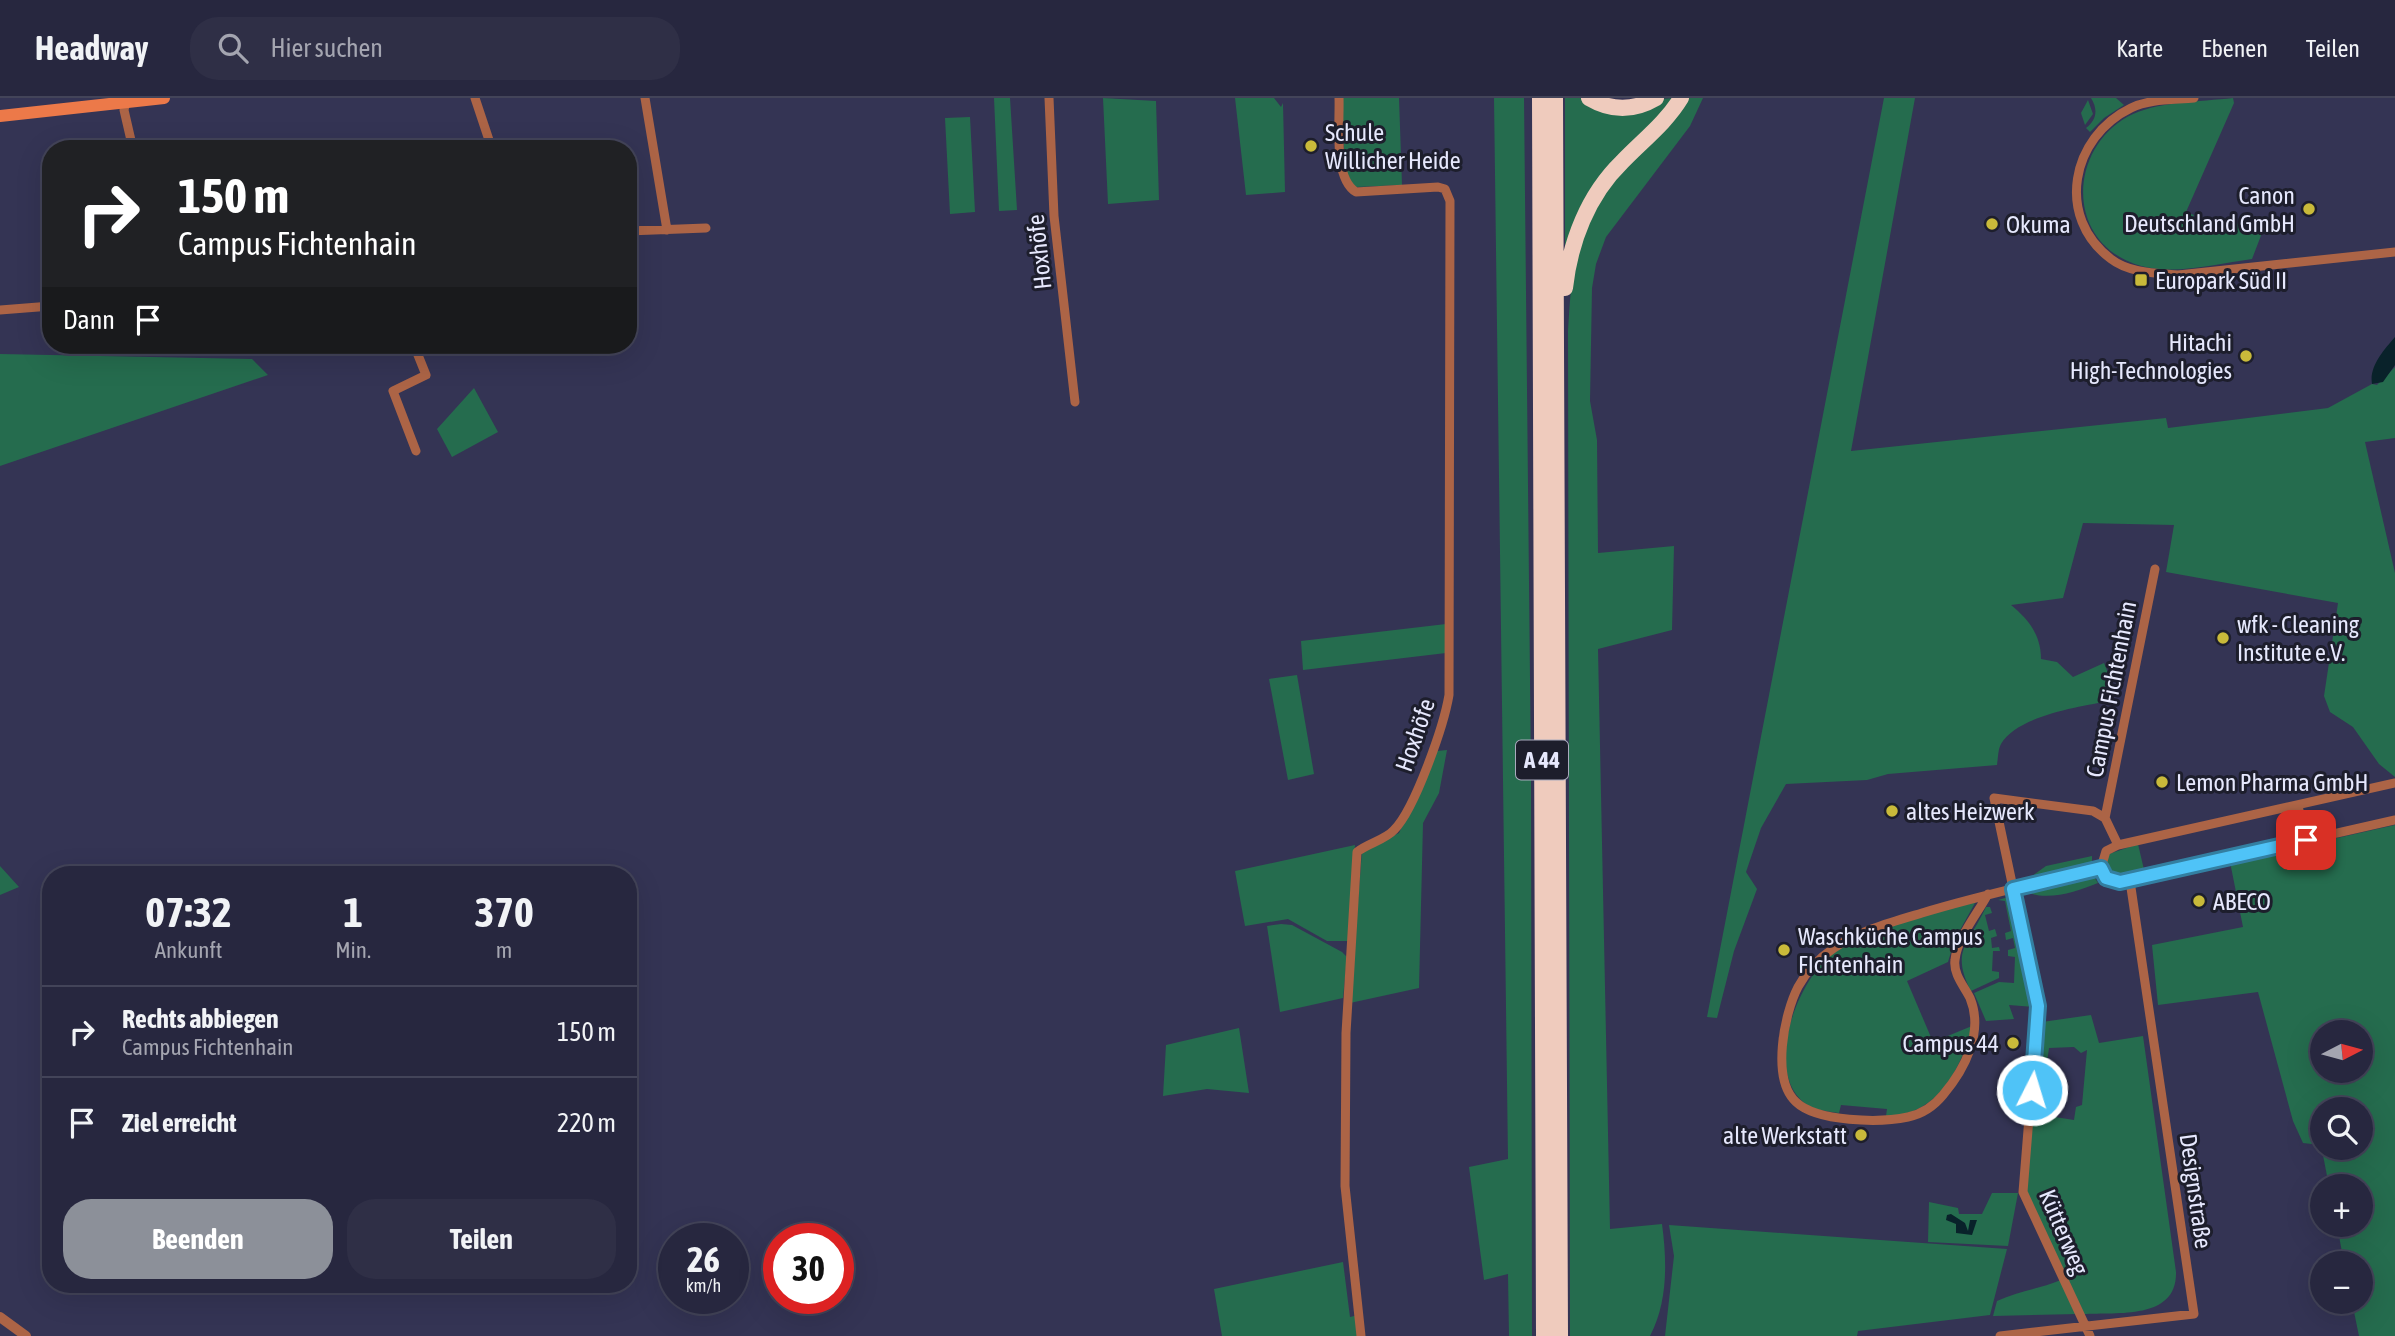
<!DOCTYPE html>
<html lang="de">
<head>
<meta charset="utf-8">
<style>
  body { margin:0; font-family:"Asap Condensed",sans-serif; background:#2f2f46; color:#f1f3f6; height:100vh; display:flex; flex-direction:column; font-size:26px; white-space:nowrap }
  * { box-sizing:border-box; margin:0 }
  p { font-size:23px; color:#a4a5b0 }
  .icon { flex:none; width:38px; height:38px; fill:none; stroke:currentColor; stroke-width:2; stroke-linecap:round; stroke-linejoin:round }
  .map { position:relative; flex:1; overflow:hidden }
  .panel { position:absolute; left:42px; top:768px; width:595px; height:427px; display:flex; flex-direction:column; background:#27273f; border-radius:28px; box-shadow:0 7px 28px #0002,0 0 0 2px #434459 }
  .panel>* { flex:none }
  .banner { position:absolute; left:42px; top:42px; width:595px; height:214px; border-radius:28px; box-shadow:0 7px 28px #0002,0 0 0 2px #434459; background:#202124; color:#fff; overflow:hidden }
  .needle { width:46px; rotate:84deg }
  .fabs { position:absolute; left:2310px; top:922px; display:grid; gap:14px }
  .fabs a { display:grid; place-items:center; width:63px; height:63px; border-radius:50%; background:#27273f; box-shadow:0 7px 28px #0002,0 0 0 2px #434459; font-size:35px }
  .speed { position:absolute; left:658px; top:1125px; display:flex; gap:14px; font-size:35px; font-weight:700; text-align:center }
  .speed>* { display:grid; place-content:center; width:91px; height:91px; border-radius:50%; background:#27273f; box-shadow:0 7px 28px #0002,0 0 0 2px #434459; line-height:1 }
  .speed small { font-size:18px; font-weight:400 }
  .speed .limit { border:10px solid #d22; background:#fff; color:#111 }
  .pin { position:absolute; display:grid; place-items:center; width:60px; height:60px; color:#fff; margin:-30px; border-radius:14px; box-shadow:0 4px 10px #0006 }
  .me { position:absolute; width:77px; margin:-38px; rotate:5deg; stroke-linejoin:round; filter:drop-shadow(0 0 5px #0008) }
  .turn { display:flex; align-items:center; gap:24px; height:147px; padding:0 21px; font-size:32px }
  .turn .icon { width:91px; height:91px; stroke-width:2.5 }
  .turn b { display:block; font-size:49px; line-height:60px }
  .then { display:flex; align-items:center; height:66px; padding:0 21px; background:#0003; gap:14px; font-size:26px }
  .eta { display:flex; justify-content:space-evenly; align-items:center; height:119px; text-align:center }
  .eta b { font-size:42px; font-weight:700; line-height:49px }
  .action { display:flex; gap:14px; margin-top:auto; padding:14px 21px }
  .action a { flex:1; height:80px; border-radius:28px; background:#8c9099; color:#fff; font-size:28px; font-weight:700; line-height:80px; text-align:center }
  .action a+a { background:#2f2f46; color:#f1f3f6 }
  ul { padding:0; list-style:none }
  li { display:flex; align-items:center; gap:21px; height:91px; padding:0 21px; border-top:2px solid #434459 }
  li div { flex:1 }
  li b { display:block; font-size:26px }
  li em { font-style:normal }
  header { display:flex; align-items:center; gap:42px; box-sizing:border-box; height:98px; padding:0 35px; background:#27273f; border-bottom:2px solid #434459 }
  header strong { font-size:33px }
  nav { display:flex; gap:38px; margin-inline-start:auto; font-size:24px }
  .search { width:490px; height:63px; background:#2f2f46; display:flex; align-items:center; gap:18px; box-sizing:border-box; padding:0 24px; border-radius:28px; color:#a4a5b0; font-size:26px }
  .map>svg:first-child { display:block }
  .green { fill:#256c4e; fill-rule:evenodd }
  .water { fill:#09222a }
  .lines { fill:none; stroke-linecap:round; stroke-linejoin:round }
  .minor { stroke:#ac6446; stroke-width:9 }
  .tertiary { stroke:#ac6446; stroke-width:10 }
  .secondary { stroke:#ec7949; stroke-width:12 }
  .motorway { stroke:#efcbbd; stroke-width:16 }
  .route-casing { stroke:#337fa1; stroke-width:18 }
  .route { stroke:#4fc3f7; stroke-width:12 }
  .poi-dot { fill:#c9ba3a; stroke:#1d1e2c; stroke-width:2.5 }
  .labels { text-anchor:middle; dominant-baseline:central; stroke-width:6; stroke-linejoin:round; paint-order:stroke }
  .shield { fill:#1d1e2c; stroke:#aaabbe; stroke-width:2 }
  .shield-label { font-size:23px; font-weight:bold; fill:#e6e8fd }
  .poi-label { font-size:24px; fill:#e6e8fd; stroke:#1d1e2c; text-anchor:start }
  .street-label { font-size:24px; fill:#e6e8fd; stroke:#1d1e2c }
</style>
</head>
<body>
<header>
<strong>Headway</strong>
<div class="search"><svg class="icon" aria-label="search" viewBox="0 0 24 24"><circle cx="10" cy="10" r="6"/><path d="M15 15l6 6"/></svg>Hier suchen</div>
<nav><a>Karte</a><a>Ebenen</a><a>Teilen</a></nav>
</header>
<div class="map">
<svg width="2395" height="1238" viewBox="0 0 2395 1238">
  <rect width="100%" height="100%" fill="#343454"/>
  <!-- green -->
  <path class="green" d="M994,0H1010L1017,112L999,113Z
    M1103,0L1156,3L1159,102L1108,106Z
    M1235,0H1274L1281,9L1283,5L1285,94L1246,97Z
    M1342,0H1399L1402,87L1356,89L1350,85L1345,74Z
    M1494,0H1524L1531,677L1532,1238H1509L1508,1176L1484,1182L1469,1069L1508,1061Z
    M1565,0H1583L1592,6L1674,0L1615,67L1565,157Z
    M1687,0H1703L1690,28L1606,139L1596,166L1592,190L1590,303L1597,342L1598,455L1674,448L1672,532L1598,551L1610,1131L1662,1126C1667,1163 1668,1204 1650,1238H1570L1568,233C1570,203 1571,171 1581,142C1601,86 1648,44 1687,0Z
    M1884,0H1915L1851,353L2166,320L2168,330L2328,310L2372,286L2377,287L2395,269V340L2365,344L2395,475V679L2379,666L2353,629L2330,614L2324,598L2338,505L2166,474L2174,427L2083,425L2063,500L2011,507C2029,522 2041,537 2041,561L2057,564L2073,579L2104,565L2115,592L2110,603C2081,608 2017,618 2001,646C1998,651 1998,661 1997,667L1888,676L1867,682L1786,686L1761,730L1746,774L1757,791L1734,853L1717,920L1707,919Z
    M2091,0H2116L2124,7L2104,20L2090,34L2086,30C2097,22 2098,11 2091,0Z
    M2233,0L2234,5L2186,114L2194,117L2187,131L2267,122L2252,161C2214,166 2166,180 2130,164C2065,137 2071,51 2127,19C2156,3 2200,4 2233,0Z
    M2088,2L2093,16L2085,27L2081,15Z
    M970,19L975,114L950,116L945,20Z
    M0,256L252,261L268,277L0,368Z
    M474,290L498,334L452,359L437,331Z
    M1446,526V555L1303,572L1301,543Z
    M1297,577L1314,676L1288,682L1269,581Z
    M1447,652L1439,695L1423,725L1419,890L1350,905L1362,753L1399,735L1437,653Z
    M2395,727V1238H2359L2352,1204H2361V1166L2344,1165L2337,1127H2361V1088H2329L2321,1047L2303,1045L2293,1023L2258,894L2158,907L2152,847L2243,829L2230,764ZM2361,934V973H2322V934ZM2322,1012H2361V1050H2322Z
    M2138,746L2145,776L2113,778L2105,764L2109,756Z
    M1355,747L1348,843H1327L1288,821L1245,828L1235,773Z
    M2092,758V767L2086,770L2022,785L2046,768Z
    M0,768L19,789L0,797Z
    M2093,777L2098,785C2076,794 2046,804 2024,793Z
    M2012,798L2035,909L2009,907L2014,921L1986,923L1974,895L1999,884L2014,885L2015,859L2008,858V852L2015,850L2013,840L2006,842L2005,835L2011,833L2005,803L1998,802Z
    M1972,803L1975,805L1955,841L1948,864L1907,883L1933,944L1972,928C1961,972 1937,1018 1886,1018L1887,1011L1841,1007L1839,1015C1825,1013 1810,1012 1800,1001C1766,965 1798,883 1832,856C1860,834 1936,814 1972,803Z
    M1986,809H1990L1992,815L1985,817L1989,833L1995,831L1997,838L1991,840L1992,850L1999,849L2000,853H1993L1992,873L1999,874V880L1971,893C1950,852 1969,846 1986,809Z
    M1281,826L1292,827L1342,854L1347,859L1343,900L1280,914L1267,828Z
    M2091,917L2099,945L2143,938L2176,1174C2177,1222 2118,1214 2083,1216L2026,1094L2037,970L2047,972L2042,1017L2074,1022L2076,1009L2082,1007L2087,952L2081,955L2074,949L2049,950L2047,964L2037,963L2042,924Z
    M1239,930L1249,995L1207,991L1163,998L1166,947Z
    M1992,1095H2018L2008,1148L1928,1144L1929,1104L1958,1110L1959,1116H1982Z
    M1669,1127L2007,1151L1990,1217L1858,1233L1857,1238H1665L1674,1158Z
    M1343,1164L1350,1219L1358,1217V1238H1222L1214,1191Z
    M2061,1182L2077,1216L1993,1218L1997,1203C2018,1193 2039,1191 2061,1182Z"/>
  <!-- water -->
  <path class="water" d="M2395,239V267L2383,284L2372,286C2369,268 2384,252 2395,239Z
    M1951,1116L1965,1125L1968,1133L1970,1122H1977L1972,1137L1956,1135V1126L1946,1122L1947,1117Z"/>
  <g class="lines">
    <!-- minor -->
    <path class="minor" d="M475,0L492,51
      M645,0L667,132
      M1049,0L1054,118L1075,304
      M1339,0C1340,26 1333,80 1356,94L1438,89L1445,91L1450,103L1449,597C1444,627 1415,711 1394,732C1385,742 1368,745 1357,754L1346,935L1345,1088L1361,1238
      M2194,0C2174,2 2149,1 2131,10C2071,39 2055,119 2111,161C2129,175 2156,175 2178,177L2395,154
      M126,4L124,12L133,51
      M628,133L706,130
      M0,212L51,208
      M414,247L426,277L393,293L416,353
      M2395,685L2118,747L2106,753L2101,770L2110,782L2120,784L2395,722
      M2298,708L2306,742
      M2118,747L2105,720L2155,471
      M1988,796C1978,815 1957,840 1955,862C1953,876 1964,888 1970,900C1984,934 1965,971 1943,997C1934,1008 1922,1016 1908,1019C1880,1025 1817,1024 1796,1004C1771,981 1784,916 1798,889C1806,874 1819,860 1834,850C1859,833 1892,824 1922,815C1981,797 2041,784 2101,770
      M2000,1238L2194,1216L2130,783
      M2090,1238L2023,1094L2038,908L1994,700L2093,713L2105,720"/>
    <!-- tertiary -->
    <path class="tertiary" d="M0,1219L26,1238"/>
    <!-- secondary -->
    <path class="secondary" d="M0,18L164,0"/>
    <!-- motorway -->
    <path class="motorway" d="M1540,0L1544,1238
      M1555,0L1560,1238
      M1589,0C1611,13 1634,13 1656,0
      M1565,190C1570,144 1588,97 1622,64C1642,43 1666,25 1681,0"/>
  </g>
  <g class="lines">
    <defs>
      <path id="route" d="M2032,992L2038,908L2013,791L2101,770L2106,780L2120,784L2306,742"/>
    </defs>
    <!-- route casing -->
    <use href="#route" class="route-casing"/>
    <!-- route -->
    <use href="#route" class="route"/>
  </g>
  <!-- markers -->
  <g class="poi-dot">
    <circle cx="1311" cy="48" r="7"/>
    <circle cx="2309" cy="111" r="7"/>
    <circle cx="1992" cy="126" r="7"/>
    <rect x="2134" y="175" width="14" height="14" rx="3.5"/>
    <circle cx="2246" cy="258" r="7"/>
    <circle cx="2223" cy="540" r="7"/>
    <circle cx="2162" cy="684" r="7"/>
    <circle cx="1892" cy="713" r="7"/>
    <circle cx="2199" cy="803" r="7"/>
    <circle cx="1784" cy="852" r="7"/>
    <circle cx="2013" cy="945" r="7"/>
    <circle cx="1861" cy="1037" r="7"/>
  </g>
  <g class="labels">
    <!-- shield labels -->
    <rect class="shield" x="1516" y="642.5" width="52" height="39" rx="5"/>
    <g class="shield-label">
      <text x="1542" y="662">A 44</text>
    </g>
    <!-- poi labels -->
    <g class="poi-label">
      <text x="1325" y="34">Schule<tspan x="1325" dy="28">Willicher Heide</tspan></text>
      <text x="2295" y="97" text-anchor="end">Canon<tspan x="2295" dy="28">Deutschland GmbH</tspan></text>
      <text x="2006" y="126">Okuma</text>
      <text x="2155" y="182">Europark Süd II</text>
      <text x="2232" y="244" text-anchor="end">Hitachi<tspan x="2232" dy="28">High-Technologies</tspan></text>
      <text x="2237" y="526">wfk - Cleaning<tspan x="2237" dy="28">Institute e.V.</tspan></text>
      <text x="2176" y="684">Lemon Pharma GmbH</text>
      <text x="1906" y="713">altes Heizwerk</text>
      <text x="2213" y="803">ABECO</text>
      <text x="1798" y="838">Waschküche Campus<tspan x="1798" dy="28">FIchtenhain</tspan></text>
      <text x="1999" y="945" text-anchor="end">Campus 44</text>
      <text x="1847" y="1037" text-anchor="end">alte Werkstatt</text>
    </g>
    <!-- street labels -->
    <g class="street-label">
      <text transform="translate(1039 154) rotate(-96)">Hoxhöfe</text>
      <text transform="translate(2111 591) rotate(-79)">Campus Fichtenhain</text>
      <text transform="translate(1415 637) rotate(-71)">Hoxhöfe</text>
      <text transform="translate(2196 1093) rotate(82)">Designstraße</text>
      <text transform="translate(2064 1134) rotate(67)">Kütterweg</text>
    </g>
  </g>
</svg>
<div class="fabs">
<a><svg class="needle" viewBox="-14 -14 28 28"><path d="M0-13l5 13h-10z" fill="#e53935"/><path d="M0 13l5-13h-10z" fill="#a4a5b0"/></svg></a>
<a><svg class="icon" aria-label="search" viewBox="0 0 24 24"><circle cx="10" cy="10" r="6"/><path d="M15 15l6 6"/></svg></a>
<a>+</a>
<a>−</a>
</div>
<div class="speed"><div>26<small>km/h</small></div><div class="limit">30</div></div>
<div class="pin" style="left:2306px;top:742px;background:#d93025"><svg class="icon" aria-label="arrive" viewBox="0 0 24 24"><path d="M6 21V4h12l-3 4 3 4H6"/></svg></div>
<svg class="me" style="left:2032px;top:992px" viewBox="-20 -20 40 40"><circle r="17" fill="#4fc3f7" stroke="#fff" stroke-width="3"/><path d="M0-11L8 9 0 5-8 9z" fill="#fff"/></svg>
<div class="banner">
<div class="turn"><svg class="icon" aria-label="right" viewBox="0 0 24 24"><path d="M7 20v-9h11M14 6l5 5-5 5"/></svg><div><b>150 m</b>Campus Fichtenhain</div></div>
<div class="then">Dann<svg class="icon" aria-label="arrive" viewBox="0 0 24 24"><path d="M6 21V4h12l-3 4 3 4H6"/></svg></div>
</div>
<section class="panel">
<div class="eta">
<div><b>07:32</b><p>Ankunft</p></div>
<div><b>1</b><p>Min.</p></div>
<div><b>370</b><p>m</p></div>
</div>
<ul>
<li><svg class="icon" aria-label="right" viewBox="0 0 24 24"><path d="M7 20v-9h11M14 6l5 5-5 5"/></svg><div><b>Rechts abbiegen</b><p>Campus Fichtenhain</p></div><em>150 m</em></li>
<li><svg class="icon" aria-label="arrive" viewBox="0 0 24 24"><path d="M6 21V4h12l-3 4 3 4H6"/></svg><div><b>Ziel erreicht</b></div><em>220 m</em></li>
</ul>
<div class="action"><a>Beenden</a><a>Teilen</a></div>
</section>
</div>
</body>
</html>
